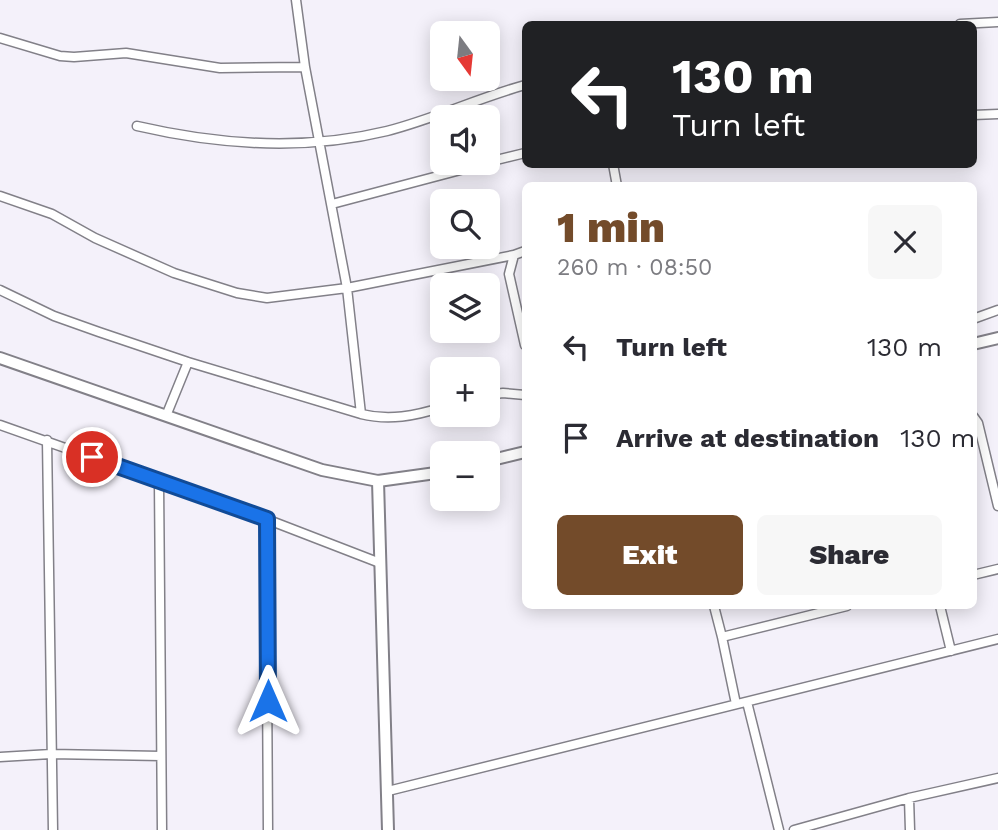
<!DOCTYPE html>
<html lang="en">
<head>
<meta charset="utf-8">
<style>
  body { margin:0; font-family:"Work Sans",sans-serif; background:#f7f7f7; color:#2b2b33; height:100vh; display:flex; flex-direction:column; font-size:26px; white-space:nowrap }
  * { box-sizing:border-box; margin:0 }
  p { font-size:23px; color:#7c7c81 }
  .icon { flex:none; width:38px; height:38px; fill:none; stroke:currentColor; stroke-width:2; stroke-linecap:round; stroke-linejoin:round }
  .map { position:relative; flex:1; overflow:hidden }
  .panel { position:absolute; left:522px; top:182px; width:455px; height:427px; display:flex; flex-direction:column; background:#fff; border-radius:10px; box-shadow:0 4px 18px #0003 }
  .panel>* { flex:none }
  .banner { position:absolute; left:522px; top:21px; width:455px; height:147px; border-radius:10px; box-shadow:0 4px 18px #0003; background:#202124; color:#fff; overflow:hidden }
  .needle { width:46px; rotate:165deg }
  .fabs { position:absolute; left:430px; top:21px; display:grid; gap:14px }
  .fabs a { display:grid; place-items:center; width:70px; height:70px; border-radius:10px; background:#fff; box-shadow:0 4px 18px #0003; font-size:35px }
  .pin { position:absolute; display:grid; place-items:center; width:60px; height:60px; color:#fff; margin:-30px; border:4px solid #fff; border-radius:50%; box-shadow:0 2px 7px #0007 }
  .me { position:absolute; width:77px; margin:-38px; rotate:0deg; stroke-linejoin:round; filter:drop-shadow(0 0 5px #0008) }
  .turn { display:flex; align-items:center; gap:24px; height:147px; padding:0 35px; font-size:32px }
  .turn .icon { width:91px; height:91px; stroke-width:2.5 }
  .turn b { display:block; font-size:49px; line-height:60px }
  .round { display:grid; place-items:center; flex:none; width:74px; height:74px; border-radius:10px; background:#f7f7f7 }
  .headline { display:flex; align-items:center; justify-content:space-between; height:119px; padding:0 35px }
  h1 { font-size:42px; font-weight:800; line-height:52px; color:#734b2a }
  .primary-button { display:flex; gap:14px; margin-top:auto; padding:14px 35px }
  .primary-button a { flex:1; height:80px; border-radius:10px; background:#734b2a; color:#fff; font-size:28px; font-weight:800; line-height:80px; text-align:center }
  .primary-button a+a { background:#f7f7f7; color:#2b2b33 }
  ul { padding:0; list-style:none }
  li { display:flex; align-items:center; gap:21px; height:91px; padding:0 35px }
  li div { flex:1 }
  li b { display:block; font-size:26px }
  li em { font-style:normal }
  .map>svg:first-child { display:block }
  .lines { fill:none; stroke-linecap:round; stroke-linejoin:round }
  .street-casing { stroke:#828088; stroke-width:11 }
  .secondary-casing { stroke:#828088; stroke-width:14 }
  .street { stroke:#fff; stroke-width:8 }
  .secondary { stroke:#fff; stroke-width:10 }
  .route-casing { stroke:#114b97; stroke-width:18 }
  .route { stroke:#1a73e8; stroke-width:12 }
</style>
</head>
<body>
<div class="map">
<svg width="998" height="830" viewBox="0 0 998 830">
  <rect width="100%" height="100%" fill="#f4f1fa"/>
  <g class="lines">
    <defs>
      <path id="street" d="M296,0L305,67L347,288L361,414C389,421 415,416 443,407
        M960,24L998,22
        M0,38L60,56L74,57L126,53L220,68L305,67
        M973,115L998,114
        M137,126C219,145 305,151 387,131C434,119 478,98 525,85
        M488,162L525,153
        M613,164L617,186
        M0,196L52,214L95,238L174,273L237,293L267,298L347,288L514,255
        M332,204L487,163
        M525,251L514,255L509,274L525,345
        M0,290L54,316L99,332L188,362L361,414
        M973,319L998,310
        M488,395L503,393L525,395
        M166,416L188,362
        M973,416L978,423L998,506
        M0,425L266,519L380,563
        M47,440L53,830
        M159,482L162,830
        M266,519L268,830
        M973,575L998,569
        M714,606L722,637L847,606
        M940,606L951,651
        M722,637L736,704
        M747,702L779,830
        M0,757L51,754L161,756
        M388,791L998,639
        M909,798L910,830
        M794,830L909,798L998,778"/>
      <path id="secondary" d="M973,344L998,338
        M0,358L322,470L378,481L443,472
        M488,461L525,452
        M378,481L388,830"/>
    </defs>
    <!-- street casing -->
    <use href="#street" class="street-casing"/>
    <!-- secondary casing -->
    <use href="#secondary" class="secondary-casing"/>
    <!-- street -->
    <use href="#street" class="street"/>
    <!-- secondary -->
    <use href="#secondary" class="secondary"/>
  </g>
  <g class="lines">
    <defs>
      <path id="route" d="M92,457L267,519L268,701"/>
    </defs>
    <!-- route casing -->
    <use href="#route" class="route-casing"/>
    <!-- route -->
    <use href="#route" class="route"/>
  </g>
</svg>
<div class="fabs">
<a><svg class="needle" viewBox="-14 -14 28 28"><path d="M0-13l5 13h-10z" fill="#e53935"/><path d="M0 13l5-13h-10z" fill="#7c7c81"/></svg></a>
<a><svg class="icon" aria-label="sound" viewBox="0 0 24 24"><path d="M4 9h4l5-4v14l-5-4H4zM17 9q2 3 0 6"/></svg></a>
<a><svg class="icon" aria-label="search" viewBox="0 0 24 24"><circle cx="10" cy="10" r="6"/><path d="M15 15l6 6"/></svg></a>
<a><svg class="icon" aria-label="layers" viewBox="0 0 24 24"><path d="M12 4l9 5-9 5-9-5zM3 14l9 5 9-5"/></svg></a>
<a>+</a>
<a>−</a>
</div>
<div class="pin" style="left:92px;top:457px;background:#d93025"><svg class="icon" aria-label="arrive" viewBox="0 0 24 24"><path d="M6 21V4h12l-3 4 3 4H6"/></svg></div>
<svg class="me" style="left:268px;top:701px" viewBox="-20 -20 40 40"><path d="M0-17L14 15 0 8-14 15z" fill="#1a73e8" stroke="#fff" stroke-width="4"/></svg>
<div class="banner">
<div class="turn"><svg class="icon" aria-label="left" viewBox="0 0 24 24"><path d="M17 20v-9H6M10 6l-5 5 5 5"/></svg><div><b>130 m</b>Turn left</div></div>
</div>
<section class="panel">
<div class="headline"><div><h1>1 min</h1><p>260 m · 08:50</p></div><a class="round"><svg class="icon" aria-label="close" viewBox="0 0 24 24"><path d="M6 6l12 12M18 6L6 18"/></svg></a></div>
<ul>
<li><svg class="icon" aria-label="left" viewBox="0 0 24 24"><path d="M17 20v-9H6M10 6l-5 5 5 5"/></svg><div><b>Turn left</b></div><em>130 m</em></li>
<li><svg class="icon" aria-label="arrive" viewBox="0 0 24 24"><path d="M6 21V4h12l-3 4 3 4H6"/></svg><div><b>Arrive at destination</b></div><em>130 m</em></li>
</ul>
<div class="primary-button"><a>Exit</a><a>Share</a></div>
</section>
</div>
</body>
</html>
